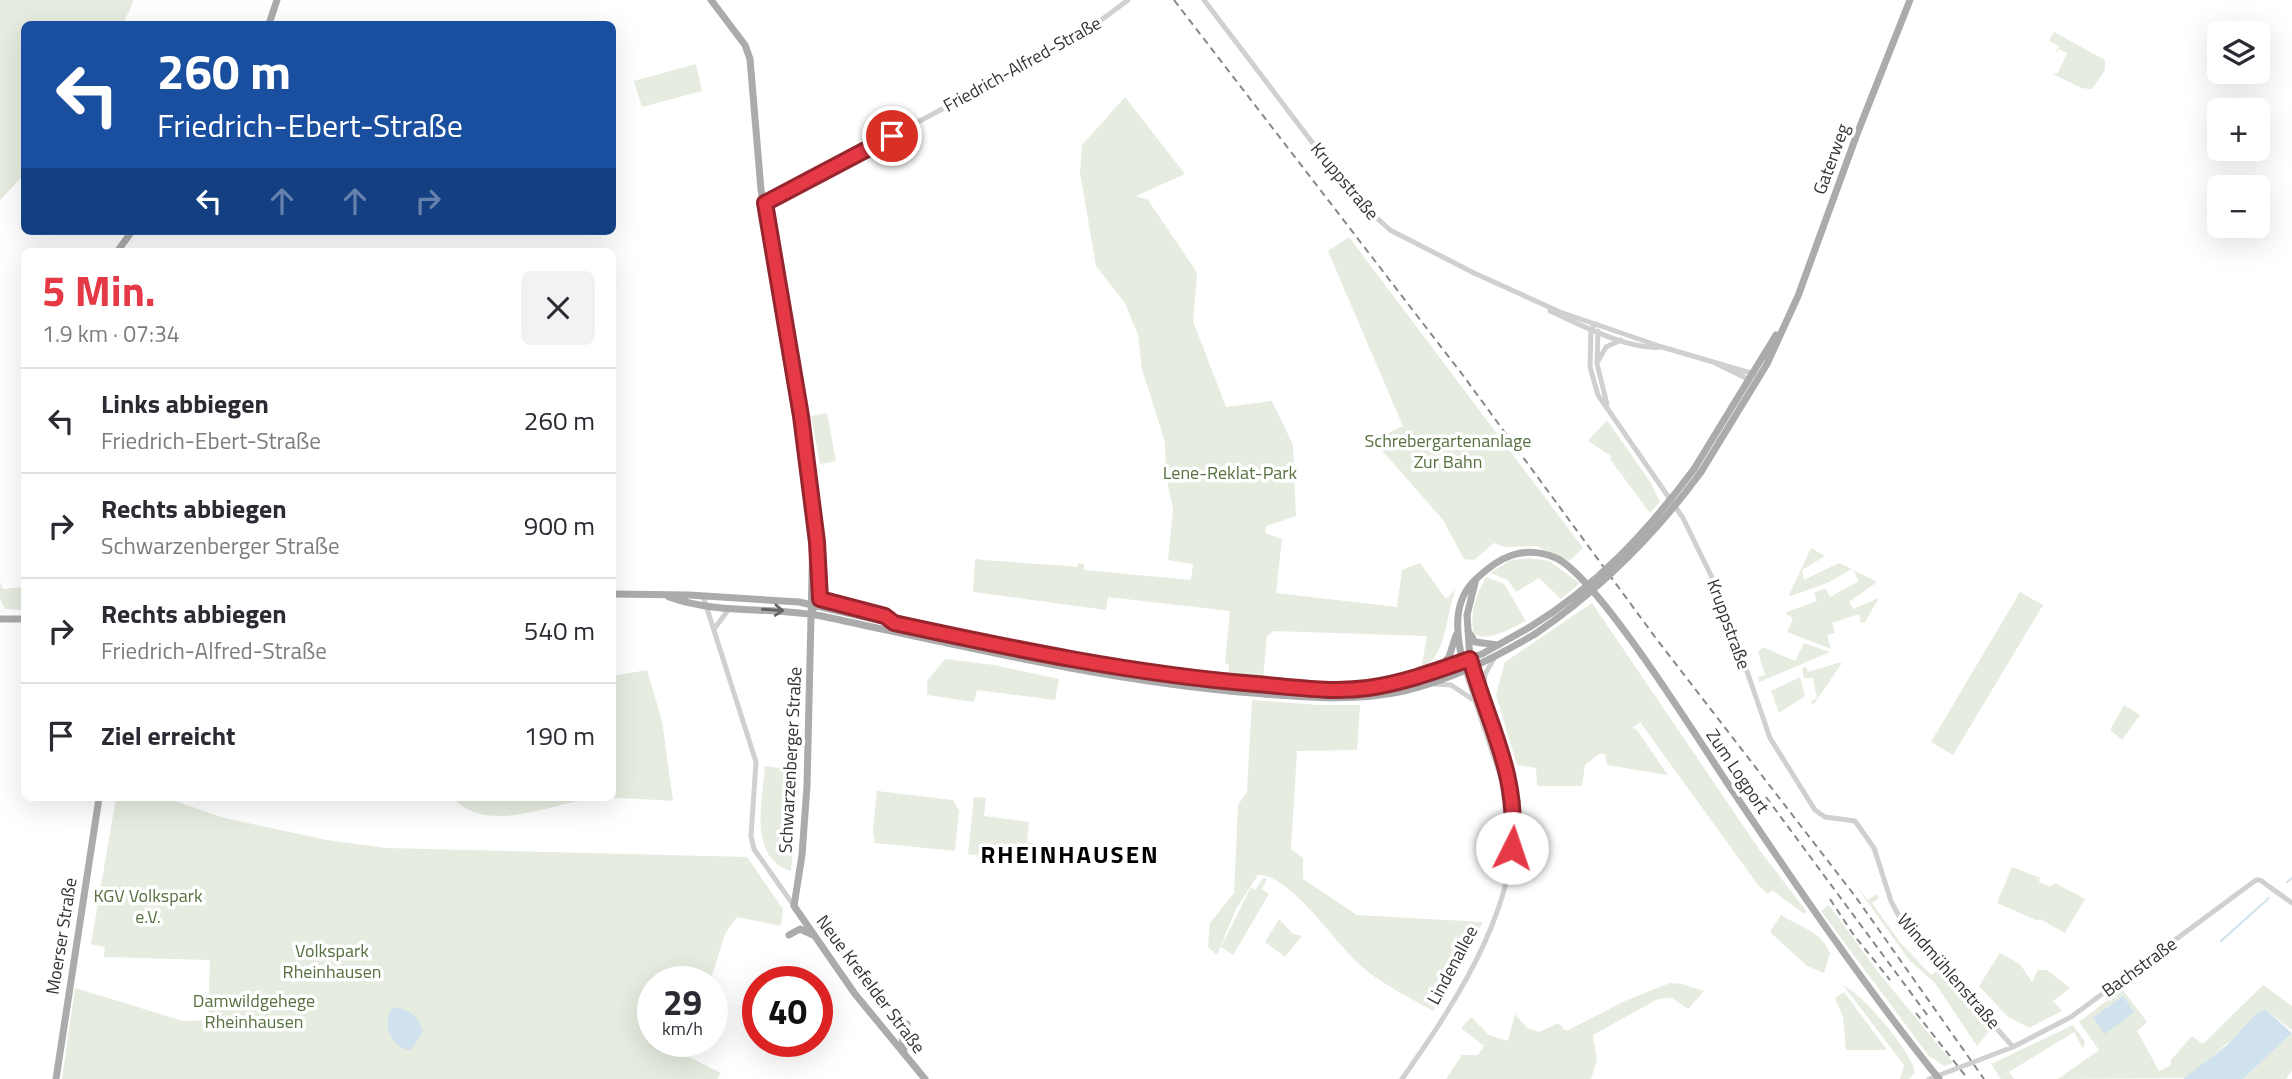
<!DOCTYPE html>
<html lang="de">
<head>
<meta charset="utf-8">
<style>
  body { margin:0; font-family:"Titillium Web",sans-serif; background:#f2f2f3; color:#2b2b33; height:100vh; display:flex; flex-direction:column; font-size:26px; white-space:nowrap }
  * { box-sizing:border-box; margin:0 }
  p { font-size:23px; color:#7c7c81 }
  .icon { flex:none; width:38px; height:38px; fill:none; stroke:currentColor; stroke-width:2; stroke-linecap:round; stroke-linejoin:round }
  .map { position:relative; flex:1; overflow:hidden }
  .drawer { position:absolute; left:21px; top:248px; width:595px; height:553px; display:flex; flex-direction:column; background:#fff; border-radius:10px; box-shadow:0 7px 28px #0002 }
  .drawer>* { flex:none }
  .banner { position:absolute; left:21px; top:21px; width:595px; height:214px; border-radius:10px; box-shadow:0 7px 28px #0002; background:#1a4fa0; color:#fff; overflow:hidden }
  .controls { position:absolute; left:2207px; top:21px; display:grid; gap:14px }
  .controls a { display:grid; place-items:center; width:63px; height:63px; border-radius:10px; background:#fff; box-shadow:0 7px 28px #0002; font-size:35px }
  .speed { position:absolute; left:637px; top:966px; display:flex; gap:14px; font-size:35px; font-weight:700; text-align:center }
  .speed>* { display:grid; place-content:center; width:91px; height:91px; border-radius:50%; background:#fff; box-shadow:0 7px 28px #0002; line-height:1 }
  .speed small { font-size:18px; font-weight:400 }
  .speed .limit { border:10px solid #d22; background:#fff; color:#111 }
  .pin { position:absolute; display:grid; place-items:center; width:60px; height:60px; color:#fff; margin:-30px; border:4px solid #fff; border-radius:50%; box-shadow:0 2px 7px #0007 }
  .me { position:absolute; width:77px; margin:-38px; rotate:4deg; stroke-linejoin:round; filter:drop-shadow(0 0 5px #0008) }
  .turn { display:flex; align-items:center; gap:24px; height:147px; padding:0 21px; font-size:32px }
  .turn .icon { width:91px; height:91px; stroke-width:2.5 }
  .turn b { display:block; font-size:49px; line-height:60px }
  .lanes { display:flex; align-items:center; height:66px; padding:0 21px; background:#0003; justify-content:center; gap:35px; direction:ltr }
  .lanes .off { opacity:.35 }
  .round { display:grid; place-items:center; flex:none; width:74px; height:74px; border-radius:10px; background:#f2f2f3 }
  .summary { display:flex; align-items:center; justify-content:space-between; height:119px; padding:0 21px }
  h1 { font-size:42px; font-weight:700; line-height:52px; color:#e63946 }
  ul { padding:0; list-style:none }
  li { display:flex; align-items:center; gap:21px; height:105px; padding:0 21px; border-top:2px solid #e1e1e2 }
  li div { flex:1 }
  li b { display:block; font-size:26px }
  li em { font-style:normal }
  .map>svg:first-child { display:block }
  .green { fill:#e6ecdf }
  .water { fill:#cfe2ee }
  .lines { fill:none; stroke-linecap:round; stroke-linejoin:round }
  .stream { stroke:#cfe2ee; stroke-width:2 }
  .minor { stroke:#d0d0d0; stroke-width:5 }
  .major { stroke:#ababab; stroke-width:7 }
  .rail { stroke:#888; stroke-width:2; stroke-dasharray:7 5; stroke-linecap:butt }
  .major-bridge { stroke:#ababab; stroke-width:7 }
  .oneway { stroke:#636363 }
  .route-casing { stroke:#96252e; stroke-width:18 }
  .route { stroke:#e63946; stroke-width:12 }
  .labels { text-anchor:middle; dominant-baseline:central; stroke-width:7; stroke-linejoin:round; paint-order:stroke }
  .street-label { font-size:18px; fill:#333; stroke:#fff }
  .park-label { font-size:18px; fill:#56703f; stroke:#fff }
  .district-label { font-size:24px; font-weight:bold; letter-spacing:2px; fill:#000; stroke:#fff }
</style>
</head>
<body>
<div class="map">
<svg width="2292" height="1079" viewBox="0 0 2292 1079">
  <rect width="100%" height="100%" fill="#fff"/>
  <!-- green -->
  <path class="green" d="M0,0H134L123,24H24V175L0,200Z
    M2054,32L2105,60V70L2092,89L2081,88L2053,74L2058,73L2067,53L2059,49L2055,54L2059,46L2049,41Z
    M696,64L702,91L642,107L634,81Z
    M1125,97L1185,174L1136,196L1148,200L1194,268L1197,275L1193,321L1226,407L1272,401L1293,445L1296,516L1266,526L1265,533L1282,539L1276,593L1397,607L1402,570L1420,563L1446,599L1456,589C1445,614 1448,656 1421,669L1427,636L1274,631L1267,636L1263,679L1228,675L1229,664L1225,663L1230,611L1108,597L1106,610L973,592L975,559C1010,563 1043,563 1077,567L1078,563L1084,564V570L1191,580L1193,564L1168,560L1173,509L1166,476L1165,442L1142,369L1138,335L1125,303L1096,266L1080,173L1082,145Z
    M1349,237L1583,548L1569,561L1536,546L1505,547L1494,543L1474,560L1464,559L1443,520L1373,440L1403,426L1328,251Z
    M827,413L836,461L820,464L811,416Z
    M1607,420L1651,483L1660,502L1650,513L1610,459L1611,456L1588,441Z
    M1811,548L1825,556L1802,570L1804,580L1839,563L1852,569L1827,583L1791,596L1789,595Z
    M1530,558L1549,561L1580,583L1561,599L1539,578L1516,592L1508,580L1490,573L1511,560Z
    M1853,570L1877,582L1849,602L1853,609L1879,598L1865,622L1861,623L1859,614L1832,623L1835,633L1827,635L1831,649L1787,632L1793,618L1786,614L1787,612L1817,601L1814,593L1825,588L1830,597L1859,581Z
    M1486,577L1504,584L1526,621C1511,628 1490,642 1474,634C1469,614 1476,595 1486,577Z
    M0,582L3,589L24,587V610L5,609L0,599Z
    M2020,592L2043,605L1953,755L1931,742Z
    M1592,603L1761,852L1807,912L1803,913L1772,890L1768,894L1758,885L1640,722L1632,728L1636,729L1668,775L1607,765L1605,754H1599L1585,765L1582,786H1537L1536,768L1517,765L1496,695L1505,662Z
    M1804,643L1830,652L1759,682L1758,677L1765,675L1758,652L1763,647L1795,661Z
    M945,659L994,665L1059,679L1055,700L977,690L974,702L927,695V681Z
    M1838,663H1842L1814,704L1810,702L1817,698L1813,678H1804L1802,668L1806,667L1808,672Z
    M647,670L662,721L673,801C648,800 622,797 598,798C554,801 489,837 453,798H612L613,676Z
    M1800,677L1805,696L1779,713L1771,691Z
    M1252,700L1318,705H1360L1357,750L1297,751L1291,849L1303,858V879L1357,915L1483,922L1433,1011C1409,997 1379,983 1359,964C1336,944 1290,874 1258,875L1236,909L1217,955L1208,947L1210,923L1234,893L1238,805L1247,792Z
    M2124,705L2140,715L2122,740L2110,730Z
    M765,766L800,771L791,871C747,857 763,800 765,766Z
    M877,791L953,800L959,811L955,851L875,843L873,830Z
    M974,797L986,798L984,816L1029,822L1027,842L1036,844L1034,863L968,854Z
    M116,798H166L224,818L327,840L386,848L747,857L783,909L781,926L737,917L725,934L710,982H653V1041H677L675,1050L721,1073L717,1079H62L75,988L183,1021L208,1020L210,960L104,957L105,947L91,944Z
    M2012,867L2040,878L2039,882L2050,887L2055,883L2085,899L2065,933L2040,919L2038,921L1997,903Z
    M1263,878L1267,879L1262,889L1269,894L1233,955L1221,947L1251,887L1255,890Z
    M1854,883L1868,900L1877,894L1879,898L1872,903L1899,941L1931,975L1937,971L1936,966L1991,1029L1977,1046L1935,983L1909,960Z
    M1829,905L1878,972L1953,1063L1944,1066L1928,1055L1821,911Z
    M1781,915C1801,928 1820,930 1830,953L1824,973L1807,966L1770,932Z
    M1279,919L1293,934L1302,936L1285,957L1265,942Z
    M2000,953L2020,964L2032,982L2038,970H2047L2070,988L2053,1001L2062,1011L2029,1028L2007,1016L1979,986Z
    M1670,983L1682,984L1704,991L1688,1009L1672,998L1658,999L1593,1035L1597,1060L1591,1079H1446L1462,1055H1478L1484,1046L1461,1028L1471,1017L1489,1035L1508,1041L1515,1014L1527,1028L1539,1032L1558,1023L1566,1031L1625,1001Z
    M1843,985C1862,994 1911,1050 1915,1072L1909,1079H1900L1904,1065Z
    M2263,985L2292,1006V1030L2266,1010L2187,1078L2058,1079L2099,1050L2079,1022L2122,989L2147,1022L2137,1031L2159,1071L2171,1065V1060L2192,1036L2203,1044Z
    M1844,992L1887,1050H1846L1843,1017L1835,998Z
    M2073,1025L2085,1042L2083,1049L2074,1032L2009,1072L2014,1079H2001L1991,1064Z
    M2292,1033V1070L2286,1079H2243Z"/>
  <!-- water -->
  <path class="water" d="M2123,996L2134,1012L2105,1034L2093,1018Z
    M392,1008C409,1008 417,1015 423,1031L411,1050C391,1048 381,1023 392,1008Z
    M2266,1010L2292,1033L2243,1079H2183L2226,1046L2258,1012Z"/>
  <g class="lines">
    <!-- stream -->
    <path class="stream" d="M2287,882L2292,878
      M2221,941L2269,898"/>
    <!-- minor -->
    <path class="minor" d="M1204,0L1353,196L1390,230L1474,273L1560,312L1662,347L1754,374
      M765,203L1080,36L1128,0
      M1550,311C1579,324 1630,351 1662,347
      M1596,324L1591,329L1590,367L1598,395L1683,518L1721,596L1770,738L1815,810L1825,817L1855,821L1874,848L1891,901L1900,918L2013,1047
      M1598,331L1597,364L1607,404
      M1598,361L1606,347L1621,340
      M1715,363L1750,380
      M703,596L756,762L751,836L754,849L794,906
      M714,629L729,609
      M1465,671L1502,781L1509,847
      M1434,684L1451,685L1472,699
      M1483,696L1485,674L1495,657
      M1402,1079C1459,998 1528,894 1512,790C1506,747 1484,709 1472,668
      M1929,1079L2013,1047L2071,1017L2256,880H2260L2292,903"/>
    <!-- major -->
    <path class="major" d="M711,0L745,45L750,59L761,190L801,416L817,542V593L813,610
      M269,24L277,0
      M117,252L132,231
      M1694,469L1776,335
      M1701,472L1767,364L1798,296L1857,134L1910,0
      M813,533L807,786L802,855L794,906L855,994L925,1079
      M817,593L822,601L885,616L894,623
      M612,594L689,595L799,602L979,643L1103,665L1218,681L1319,689L1366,688L1419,676L1482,654L1530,627
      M669,597C719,615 774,606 826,617C967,647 1107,681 1252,693C1303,697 1354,702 1404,691C1451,680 1494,658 1535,634
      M0,619H24
      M1468,631L1475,642L1498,645
      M1470,660L1467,615L1476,579
      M1463,663C1456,634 1452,601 1476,579C1499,557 1524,544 1556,558C1599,578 1700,743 1732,790C1798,888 1865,987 1939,1079
      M1437,670L1449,657L1456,635
      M789,935L800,929L813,935
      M904,1052L902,1036L907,1024
      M56,1079L99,798"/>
    <!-- rail -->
    <path class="rail" d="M1174,0L1462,374L1655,637L1855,896L1984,1079
      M1766,797L1928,1016
      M1830,899L1853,934L1890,980
      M1916,1013L1968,1079"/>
    <!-- major-bridge -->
    <path class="major-bridge" d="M1530,627C1597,586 1647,532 1694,469
      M1535,634C1600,590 1654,536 1701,472"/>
  </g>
  <!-- one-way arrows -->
  <defs><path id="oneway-shaft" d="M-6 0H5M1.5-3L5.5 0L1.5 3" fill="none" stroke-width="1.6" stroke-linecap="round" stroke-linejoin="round" transform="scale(1.75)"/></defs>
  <use class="oneway" href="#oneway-shaft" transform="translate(773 610) rotate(4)"/>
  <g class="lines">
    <defs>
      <path id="route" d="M892,136L765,203L801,416L817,542L820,599L885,616L894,623C1014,649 1133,674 1256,684C1293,687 1331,693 1368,688C1403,683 1436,671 1470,659C1489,727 1519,774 1512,848"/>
    </defs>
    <!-- route casing -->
    <use href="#route" class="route-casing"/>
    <!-- route -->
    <use href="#route" class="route"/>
  </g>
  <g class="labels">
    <!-- street labels -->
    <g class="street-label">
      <text transform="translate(1022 64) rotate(-29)">Friedrich-Alfred-Straße</text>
      <text transform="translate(1831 159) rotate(-70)">Gaterweg</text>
      <text transform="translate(1345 181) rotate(50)">Kruppstraße</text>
      <text transform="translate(1729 624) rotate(70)">Kruppstraße</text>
      <text transform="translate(790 760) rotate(-87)">Schwarzenberger Straße</text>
      <text transform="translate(1738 771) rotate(56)">Zum Logport</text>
      <text transform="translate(61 936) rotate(-81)">Moerser Straße</text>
      <text transform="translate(1452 965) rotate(-62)">Lindenallee</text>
      <text transform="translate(2139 967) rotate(-36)">Bachstraße</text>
      <text transform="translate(1949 971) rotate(49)">Windmühlenstraße</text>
      <text transform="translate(871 984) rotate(53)">Neue Krefelder Straße</text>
    </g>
    <!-- park labels -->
    <g class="park-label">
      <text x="1448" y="440">Schrebergartenanlage<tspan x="1448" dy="21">Zur Bahn</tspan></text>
      <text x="1230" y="472">Lene-Reklat-Park</text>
      <text x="148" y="895">KGV Volkspark<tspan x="148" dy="21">e.V.</tspan></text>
      <text x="332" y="950">Volkspark<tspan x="332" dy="21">Rheinhausen</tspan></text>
      <text x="254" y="1000">Damwildgehege<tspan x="254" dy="21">Rheinhausen</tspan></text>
    </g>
    <!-- district labels -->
    <g class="district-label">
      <text x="1070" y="854">RHEINHAUSEN</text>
    </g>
  </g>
</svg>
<div class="controls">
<a><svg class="icon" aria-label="layers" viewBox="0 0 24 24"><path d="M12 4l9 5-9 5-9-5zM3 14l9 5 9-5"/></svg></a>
<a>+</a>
<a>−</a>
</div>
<div class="speed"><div>29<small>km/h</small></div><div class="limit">40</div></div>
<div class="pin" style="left:892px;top:136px;background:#d93025"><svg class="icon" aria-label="arrive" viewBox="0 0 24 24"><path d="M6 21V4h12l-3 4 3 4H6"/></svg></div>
<svg class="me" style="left:1512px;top:848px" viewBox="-20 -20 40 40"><circle r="19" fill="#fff"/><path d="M0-13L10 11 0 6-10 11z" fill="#e63946"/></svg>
<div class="banner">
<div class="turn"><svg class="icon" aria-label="left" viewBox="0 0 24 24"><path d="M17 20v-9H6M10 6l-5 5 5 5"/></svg><div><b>260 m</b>Friedrich-Ebert-Straße</div></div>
<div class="lanes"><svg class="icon" aria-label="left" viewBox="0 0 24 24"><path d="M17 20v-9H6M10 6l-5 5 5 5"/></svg><svg class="icon off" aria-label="ahead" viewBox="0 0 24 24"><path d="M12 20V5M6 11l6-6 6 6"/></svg><svg class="icon off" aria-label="ahead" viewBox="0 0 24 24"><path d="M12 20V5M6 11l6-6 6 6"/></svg><svg class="icon off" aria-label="right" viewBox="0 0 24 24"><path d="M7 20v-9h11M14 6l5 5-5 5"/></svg></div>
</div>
<section class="drawer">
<div class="summary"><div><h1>5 Min.</h1><p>1.9 km · 07:34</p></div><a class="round"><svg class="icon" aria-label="close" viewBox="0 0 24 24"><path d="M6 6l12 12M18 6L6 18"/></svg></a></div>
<ul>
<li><svg class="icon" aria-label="left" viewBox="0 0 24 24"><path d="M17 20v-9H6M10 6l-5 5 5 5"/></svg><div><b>Links abbiegen</b><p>Friedrich-Ebert-Straße</p></div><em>260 m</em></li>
<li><svg class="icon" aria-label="right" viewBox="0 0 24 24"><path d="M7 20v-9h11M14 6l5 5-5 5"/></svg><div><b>Rechts abbiegen</b><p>Schwarzenberger Straße</p></div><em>900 m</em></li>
<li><svg class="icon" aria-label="right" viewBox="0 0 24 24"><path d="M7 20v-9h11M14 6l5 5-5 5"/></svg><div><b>Rechts abbiegen</b><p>Friedrich-Alfred-Straße</p></div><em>540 m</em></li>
<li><svg class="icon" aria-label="arrive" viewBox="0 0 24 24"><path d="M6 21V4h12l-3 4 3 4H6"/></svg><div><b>Ziel erreicht</b></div><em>190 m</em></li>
</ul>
</section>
</div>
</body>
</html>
